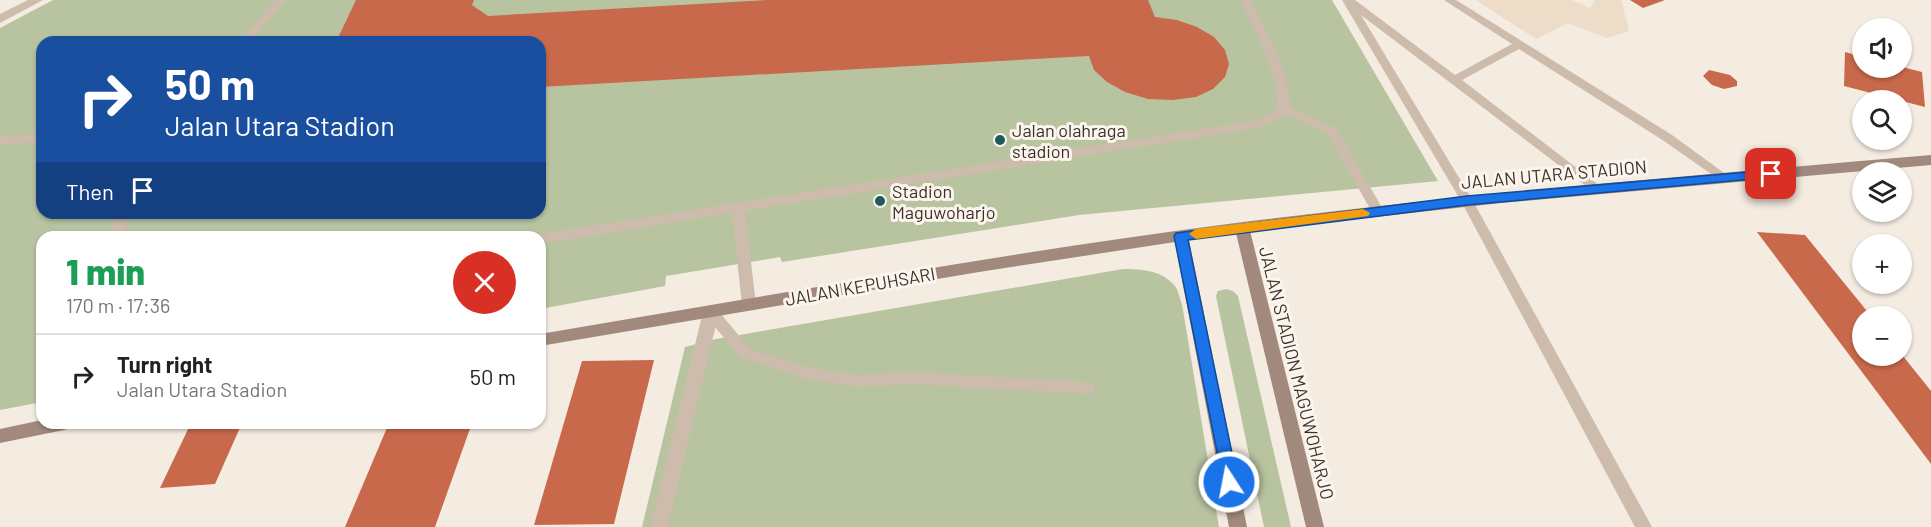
<!DOCTYPE html>
<html lang="en">
<head>
<meta charset="utf-8">
<style>
  body { margin:0; font-family:Barlow,sans-serif; background:#f2f2f2; color:#222; height:100vh; display:flex; flex-direction:column; font-size:22px; white-space:nowrap }
  * { box-sizing:border-box; margin:0 }
  p { font-size:20px; color:#767676 }
  .icon { flex:none; width:33px; height:33px; fill:none; stroke:currentColor; stroke-width:2; stroke-linecap:round; stroke-linejoin:round }
  .map { position:relative; flex:1; overflow:hidden }
  .panel { position:absolute; left:36px; top:231px; width:510px; height:198px; display:flex; flex-direction:column; background:#fff; border-radius:18px; box-shadow:0 2px 4px #0004 }
  .panel>* { flex:none }
  .top-card { position:absolute; left:36px; top:36px; width:510px; height:183px; border-radius:18px; box-shadow:0 2px 4px #0004; background:#1a4fa0; color:#fff; overflow:hidden }
  .fabs { position:absolute; left:1852px; top:18px; display:grid; gap:12px }
  .fabs a { display:grid; place-items:center; width:60px; height:60px; border-radius:50%; background:#fff; box-shadow:0 2px 4px #0004; font-size:30px }
  .pin { position:absolute; display:grid; place-items:center; width:51px; height:51px; color:#fff; margin:-26px; border-radius:12px; box-shadow:0 3px 9px #0006 }
  .me { position:absolute; width:66px; margin:-33px; rotate:349deg; stroke-linejoin:round; filter:drop-shadow(0 0 4px #0008) }
  .turn { display:flex; align-items:center; gap:21px; height:126px; padding:0 30px; font-size:27px }
  .turn .icon { width:78px; height:78px; stroke-width:2.5 }
  .turn b { display:block; font-size:42px; line-height:51px }
  .then { display:flex; align-items:center; height:57px; padding:0 30px; background:#0003; gap:12px; font-size:22px }
  .round { display:grid; place-items:center; flex:none; width:63px; height:63px; border-radius:32px; background:#f2f2f2 }
  .head { display:flex; align-items:center; justify-content:space-between; height:102px; padding:0 30px }
  h1 { font-size:36px; font-weight:800; line-height:45px; color:#1e9e55 }
  ul { padding:0; list-style:none }
  li { display:flex; align-items:center; gap:18px; height:84px; padding:0 30px; border-top:2px solid #e0e0e0 }
  li div { flex:1 }
  li b { display:block; font-size:22px }
  li em { font-style:normal }
  .map>svg:first-child { display:block }
  .green { fill:#b8c4a0; fill-rule:evenodd }
  .plaza { fill:#ecdcc8 }
  .building { fill:#c8694b }
  .lines { fill:none; stroke-linecap:round; stroke-linejoin:round }
  .lane { fill:#cdbbac; fill-rule:evenodd }
  .street { fill:#cdbbac; fill-rule:evenodd }
  .secondary { fill:#a18a7d; fill-rule:evenodd }
  .route { fill:#1a73e8; stroke:#114b97; stroke-width:1.5 }
  .slow { fill:#f59e0b }
  .poi-dot { fill:#1f5a5e; stroke:#fbf5ee; stroke-width:2 }
  .labels { text-anchor:middle; dominant-baseline:central; stroke-width:6; stroke-linejoin:round; paint-order:stroke }
  .poi-label { font-size:18px; fill:#3b302b; stroke:#fbf5ee; text-anchor:start }
  .street-label { font-size:18px; fill:#3b302b; stroke:#fbf5ee }
</style>
</head>
<body>
<div class="map">
<svg width="1931" height="527" viewBox="0 0 1931 527">
  <rect width="100%" height="100%" fill="#f4ebe1"/>
  <!-- green -->
  <path class="green" d="M53,0H1332L1438,181L1079,215L782,262L780,257L666,276L665,286L540,309V237H42V402L0,410V28ZM42,42H540V213H42Z
    M1123,269C1141,269 1162,270 1175,286C1178,290 1180,299 1182,304L1219,527H642L685,347L716,339Z
    M1226,289L1233,291L1238,296L1291,527H1264L1216,296L1218,291Z"/>
  <!-- plaza -->
  <path class="plaza" d="M1476,0H1572L1590,8L1595,0H1621L1629,31L1607,38L1568,23L1536,39Z"/>
  <!-- building -->
  <path class="building" d="M356,0H474L472,5L488,16L768,0H1148L1155,17L1177,20L1197,27L1214,37L1225,50L1229,64L1225,77L1213,89L1196,97L1173,100L1148,99L1125,92L1107,82L1094,70L1089,56L540,87V42H336Z
    M1630,0H1665L1643,8Z
    M1845,52L1863,57V68L1902,67L1922,72L1925,107L1844,86Z
    M1709,70L1730,75L1737,81V86L1724,89L1712,85L1703,76Z
    M1757,232L1805,235L1871,316H1863V356H1903L1931,391V464Z
    M654,360L614,524L534,525L582,361Z
    M191,423H242L215,484L160,488Z
    M389,423H472L435,527H345Z"/>
  <g class="lines">
    <!-- lane -->
    <path class="lane" d="M275,0H286L250,42H239Z
      M1240,0H1250C1268,35 1288,67 1290,107L1336,128L1384,211L1383,214H1373L1328,134L1285,114L1262,127L745,211L756,305L754,309H744L742,305L732,213L540,244V237H535L540,234L1259,120L1278,108C1276,68 1257,35 1240,0Z
      M1342,0H1355L1455,75L1512,44L1444,0H1456L1672,135L1731,178L1725,182L1721,181L1664,141L1519,49L1462,80L1604,189L1598,193L1594,192L1361,15L1473,201L1652,527H1635L1461,201Z
      M42,134V142L0,144V136Z
      M119,213H131L122,237H108Z
      M711,307L716,308L750,349L806,367L859,375L911,372L1088,382L1093,384L1095,388L1093,392L1088,394L911,384L859,387L806,379L740,357L706,316L704,312L706,308Z"/>
    <!-- street -->
    <path class="street" d="M28,0H43L0,23V14Z
      M711,306L717,308L719,312L668,527H650L703,312L705,308Z"/>
    <!-- secondary -->
    <path class="secondary" d="M1931,155V165L1501,203L1250,231L1324,527H1306L1236,233L1189,240L1247,527H1229L1175,242L979,272L540,346V334C774,295 1008,252 1243,222C1472,193 1702,175 1931,155Z
      M42,420V423H73L70,428L64,430L0,443V429Z"/>
  </g>
  <!-- route -->
  <path class="route" d="M1771,170L1775,171L1777,174L1775,177L1467,205L1188,240L1238,482L1235,487L1229,489L1224,487L1174,236L1176,233L1467,196Z"/>
  <!-- slow -->
  <path class="slow" d="M1363,209L1370,213L1368,216L1196,239L1189,234L1196,229Z"/>
  <!-- markers -->
  <g class="poi-dot">
    <circle cx="1000" cy="140" r="6"/>
    <circle cx="880" cy="201" r="6"/>
  </g>
  <g class="labels">
    <!-- poi labels -->
    <g class="poi-label">
      <text x="1012" y="130">Jalan olahraga<tspan x="1012" dy="21">stadion</tspan></text>
      <text x="892" y="191">Stadion<tspan x="892" dy="21">Maguwoharjo</tspan></text>
    </g>
    <!-- street labels -->
    <g class="street-label">
      <text transform="translate(1554 174) rotate(-5)">JALAN UTARA STADION</text>
      <text transform="translate(860 286) rotate(-10)">JALAN KEPUHSARI</text>
      <text transform="translate(1297 373) rotate(76)">JALAN STADION MAGUWOHARJO</text>
    </g>
  </g>
</svg>
<div class="fabs">
<a><svg class="icon" aria-label="sound" viewBox="0 0 24 24"><path d="M4 9h4l5-4v14l-5-4H4zM17 9q2 3 0 6"/></svg></a>
<a><svg class="icon" aria-label="search" viewBox="0 0 24 24"><circle cx="10" cy="10" r="6"/><path d="M15 15l6 6"/></svg></a>
<a><svg class="icon" aria-label="layers" viewBox="0 0 24 24"><path d="M12 4l9 5-9 5-9-5zM3 14l9 5 9-5"/></svg></a>
<a>+</a>
<a>−</a>
</div>
<div class="pin" style="left:1771px;top:174px;background:#d93025"><svg class="icon" aria-label="arrive" viewBox="0 0 24 24"><path d="M6 21V4h12l-3 4 3 4H6"/></svg></div>
<svg class="me" style="left:1229px;top:482px" viewBox="-20 -20 40 40"><circle r="17" fill="#1a73e8" stroke="#fff" stroke-width="3"/><path d="M0-11L8 9 0 5-8 9z" fill="#fff"/></svg>
<div class="top-card">
<div class="turn"><svg class="icon" aria-label="right" viewBox="0 0 24 24"><path d="M7 20v-9h11M14 6l5 5-5 5"/></svg><div><b>50 m</b>Jalan Utara Stadion</div></div>
<div class="then">Then<svg class="icon" aria-label="arrive" viewBox="0 0 24 24"><path d="M6 21V4h12l-3 4 3 4H6"/></svg></div>
</div>
<section class="panel">
<div class="head"><div><h1>1 min</h1><p>170 m · 17:36</p></div><a class="round" style="background:#d93025;color:#fff"><svg class="icon" aria-label="close" viewBox="0 0 24 24"><path d="M6 6l12 12M18 6L6 18"/></svg></a></div>
<ul>
<li><svg class="icon" aria-label="right" viewBox="0 0 24 24"><path d="M7 20v-9h11M14 6l5 5-5 5"/></svg><div><b>Turn right</b><p>Jalan Utara Stadion</p></div><em>50 m</em></li>
</ul>
</section>
</div>
</body>
</html>
